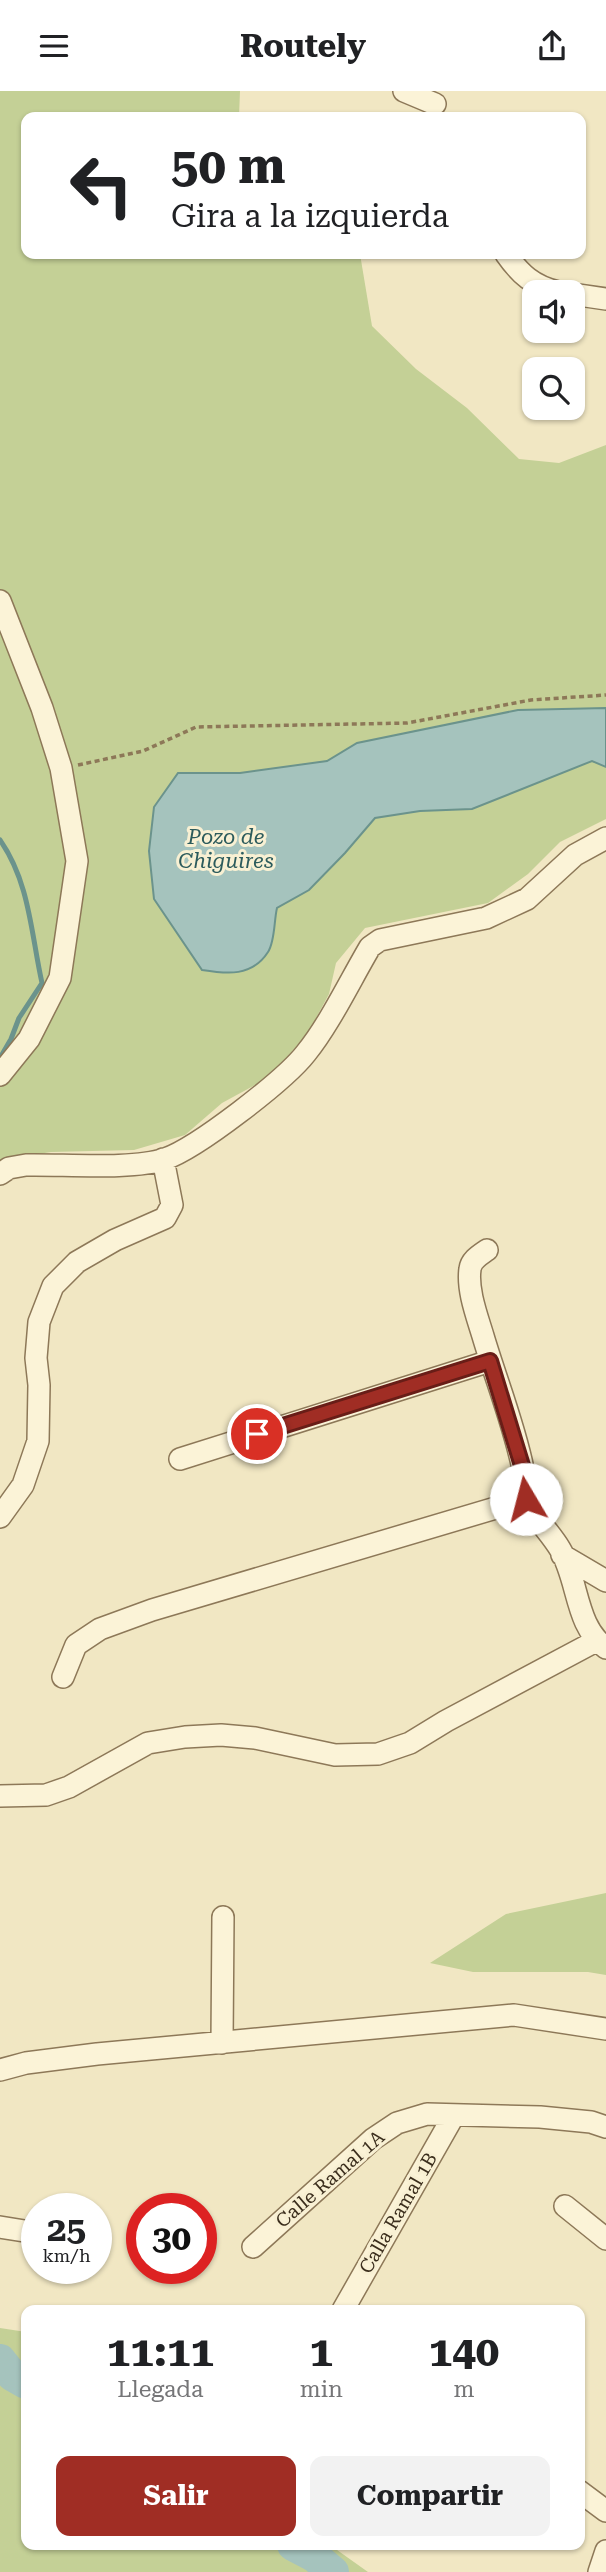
<!DOCTYPE html>
<html lang="es">
<head>
<meta charset="utf-8">
<style>
  body { margin:0; font-family:"Roboto Serif",serif; background:#f2f2f2; color:#202124; height:100vh; display:flex; flex-direction:column; font-size:26px; white-space:nowrap }
  * { box-sizing:border-box; margin:0 }
  p { font-size:23px; color:#757577 }
  .icon { flex:none; width:38px; height:38px; fill:none; stroke:currentColor; stroke-width:2; stroke-linecap:round; stroke-linejoin:round }
  .map { position:relative; flex:1; overflow:hidden }
  .details { position:absolute; left:21px; top:2214px; width:564px; height:245px; display:flex; flex-direction:column; background:#fff; border-radius:14px; box-shadow:0 2px 5px #0004 }
  .details>* { flex:none }
  .banner { position:absolute; left:21px; top:21px; width:565px; height:147px; border-radius:14px; box-shadow:0 2px 5px #0004; background:#fff; color:#202124; overflow:hidden }
  .controls { position:absolute; left:522px; top:189px; display:grid; gap:14px }
  .controls a { display:grid; place-items:center; width:63px; height:63px; border-radius:14px; background:#fff; box-shadow:0 2px 5px #0004; font-size:35px }
  .speed { position:absolute; left:21px; top:2102px; display:flex; gap:14px; font-size:35px; font-weight:700; text-align:center }
  .speed>* { display:grid; place-content:center; width:91px; height:91px; border-radius:50%; background:#fff; box-shadow:0 2px 5px #0004; line-height:1 }
  .speed small { font-size:18px; font-weight:400 }
  .speed .limit { border:10px solid #d22; background:#fff; color:#111 }
  .pin { position:absolute; display:grid; place-items:center; width:60px; height:60px; color:#fff; margin:-30px; border:4px solid #fff; border-radius:50%; box-shadow:0 2px 7px #0007 }
  .me { position:absolute; width:77px; margin:-38px; rotate:352deg; stroke-linejoin:round; filter:drop-shadow(0 0 5px #0008) }
  .turn { display:flex; align-items:center; gap:24px; height:147px; padding:0 35px; font-size:32px }
  .turn .icon { width:91px; height:91px; stroke-width:2.5 }
  .turn b { display:block; font-size:49px; line-height:60px }
  .eta { display:flex; justify-content:space-evenly; align-items:center; height:119px; text-align:center }
  .eta b { font-size:42px; font-weight:700; line-height:49px }
  .button { display:flex; gap:14px; margin-top:auto; padding:14px 35px }
  .button a { flex:1; height:80px; border-radius:14px; background:#a02d24; color:#fff; font-size:28px; font-weight:700; line-height:80px; text-align:center }
  .button a+a { background:#f2f2f2; color:#202124 }
  header { display:flex; justify-content:space-between; align-items:center; height:91px; padding:0 35px; background:#fff; font-size:32px; font-weight:700 }
  .map>svg:first-child { display:block }
  .green { fill:#c4d096 }
  .water { fill:#a5c3bd; stroke:#6b938c; stroke-width:2 }
  .lines { fill:none; stroke-linecap:round; stroke-linejoin:round }
  .stream { stroke:#6b938c; stroke-width:5 }
  .river { stroke:#a5c3bd; stroke-width:32 }
  .minor-casing { stroke:#8d7858; stroke-width:24 }
  .path { stroke:#8d7858; stroke-width:3.5; stroke-dasharray:5 3.5; stroke-linecap:butt }
  .minor { stroke:#fbf3d7; stroke-width:21 }
  .route-casing { stroke:#681d17; stroke-width:18 }
  .route { stroke:#a02d24; stroke-width:12 }
  .labels { text-anchor:middle; dominant-baseline:central; stroke-width:6; stroke-linejoin:round; paint-order:stroke }
  .street-label { font-size:19px; fill:#3b2e1d; stroke:#f8f0d3 }
  .water-label { font-size:21px; font-style:italic; fill:#2c5b5c; stroke:#f8f0d3 }
</style>
</head>
<body>
<header><svg class="icon" aria-label="menu" viewBox="0 0 24 24"><path d="M4 6h16M4 12h16M4 18h16"/></svg>Routely<svg class="icon" aria-label="share" viewBox="0 0 24 24"><path d="M12 15V3M7 8l5-5 5 5M5 13v7h14v-7"/></svg></header>
<div class="map">
<svg width="606" height="2481" viewBox="0 0 606 2481">
  <rect width="100%" height="100%" fill="#f1e7c3"/>
  <!-- green -->
  <path class="green" d="M0,0H240L239,26H26V163H360L372,235L416,278L467,317L519,368L559,372L606,354V728L560,751L528,783L488,812L365,837L336,872L329,903L308,942L270,986L222,1012L185,1044L134,1059L51,1061L0,1069Z
    M606,1802V1884L588,1881H473L430,1872L506,1823Z
    M0,2237L26,2241V2454H330L368,2481H0Z"/>
  <!-- water -->
  <path class="water" d="M606,617V676L592,670L472,718L420,720L375,727L345,762L309,799L277,817C274,829 275,851 268,861C252,886 227,883 202,879L154,808L149,760L154,716L178,682H240L327,670L357,652L518,619Z"/>
  <g class="lines">
    <!-- stream -->
    <path class="stream" d="M0,749C30,792 31,843 42,892L19,927L11,948L0,967"/>
    <!-- river -->
    <path class="river" d="M0,2269L12,2284L26,2292
      M293,2454L314,2465L333,2481"/>
    <defs>
      <path id="minor" d="M404,0L435,13
        M506,163C520,183 533,195 558,201
        M572,203L606,208
        M0,510L42,617L61,677L77,770L60,887L29,948L0,984
        M0,1083L9,1077L26,1074C62,1073 133,1079 165,1068C197,1057 285,989 306,962C329,934 351,888 370,856L380,849L486,827L527,808L575,764L606,747
        M487,1159C480,1164 471,1169 470,1178C467,1199 477,1225 483,1245C496,1289 514,1333 523,1378C525,1388 524,1400 527,1410C535,1428 550,1441 560,1458C579,1490 575,1535 606,1557
        M180,1368L490,1270
        M0,1426L23,1394L38,1350L39,1294L36,1267L39,1231L53,1195L77,1171L115,1149L165,1127L172,1114L163,1068
        M562,1464L606,1490
        M63,1586L76,1554L100,1538L152,1519L526,1408
        M0,1705L46,1704L69,1696L148,1652L185,1646L221,1644L255,1647L335,1664L378,1663L410,1652L446,1630L596,1550
        M222,1952L223,1826
        M0,1979L26,1972L97,1963L514,1924L606,1938
        M565,2115L606,2148
        M0,2136L37,2142
        M253,2156L373,2048L397,2032L427,2023L540,2026L591,2031L606,2036
        M343,2219L454,2024
        M579,2400L606,2420
        M599,2481L606,2460"/>
    </defs>
    <!-- minor casing -->
    <use href="#minor" class="minor-casing"/>
    <!-- path -->
    <path class="path" d="M78,674L143,660L196,636L407,632L531,609L606,604"/>
    <!-- minor -->
    <use href="#minor" class="minor"/>
  </g>
  <g class="lines">
    <defs>
      <path id="route" d="M257,1343L490,1270L523,1378L526,1408"/>
    </defs>
    <!-- route casing -->
    <use href="#route" class="route-casing"/>
    <!-- route -->
    <use href="#route" class="route"/>
  </g>
  <g class="labels">
    <!-- street labels -->
    <g class="street-label">
      <text transform="translate(330 2088) rotate(-41)">Calle Ramal 1A</text>
      <text transform="translate(398 2122) rotate(-60)">Calla Ramal 1B</text>
    </g>
    <!-- water labels -->
    <g class="water-label">
      <text x="226" y="746">Pozo de<tspan x="226" dy="24">Chiguires</tspan></text>
    </g>
  </g>
</svg>
<div class="controls">
<a><svg class="icon" aria-label="sound" viewBox="0 0 24 24"><path d="M4 9h4l5-4v14l-5-4H4zM17 9q2 3 0 6"/></svg></a>
<a><svg class="icon" aria-label="search" viewBox="0 0 24 24"><circle cx="10" cy="10" r="6"/><path d="M15 15l6 6"/></svg></a>
</div>
<div class="speed"><div>25<small>km/h</small></div><div class="limit">30</div></div>
<div class="pin" style="left:257px;top:1343px;background:#d93025"><svg class="icon" aria-label="arrive" viewBox="0 0 24 24"><path d="M6 21V4h12l-3 4 3 4H6"/></svg></div>
<svg class="me" style="left:526px;top:1408px" viewBox="-20 -20 40 40"><circle r="19" fill="#fff"/><path d="M0-13L10 11 0 6-10 11z" fill="#a02d24"/></svg>
<div class="banner">
<div class="turn"><svg class="icon" aria-label="left" viewBox="0 0 24 24"><path d="M17 20v-9H6M10 6l-5 5 5 5"/></svg><div><b>50 m</b>Gira a la izquierda</div></div>
</div>
<section class="details">
<div class="eta">
<div><b>11:11</b><p>Llegada</p></div>
<div><b>1</b><p>min</p></div>
<div><b>140</b><p>m</p></div>
</div>
<div class="button"><a>Salir</a><a>Compartir</a></div>
</section>
</div>
</body>
</html>
